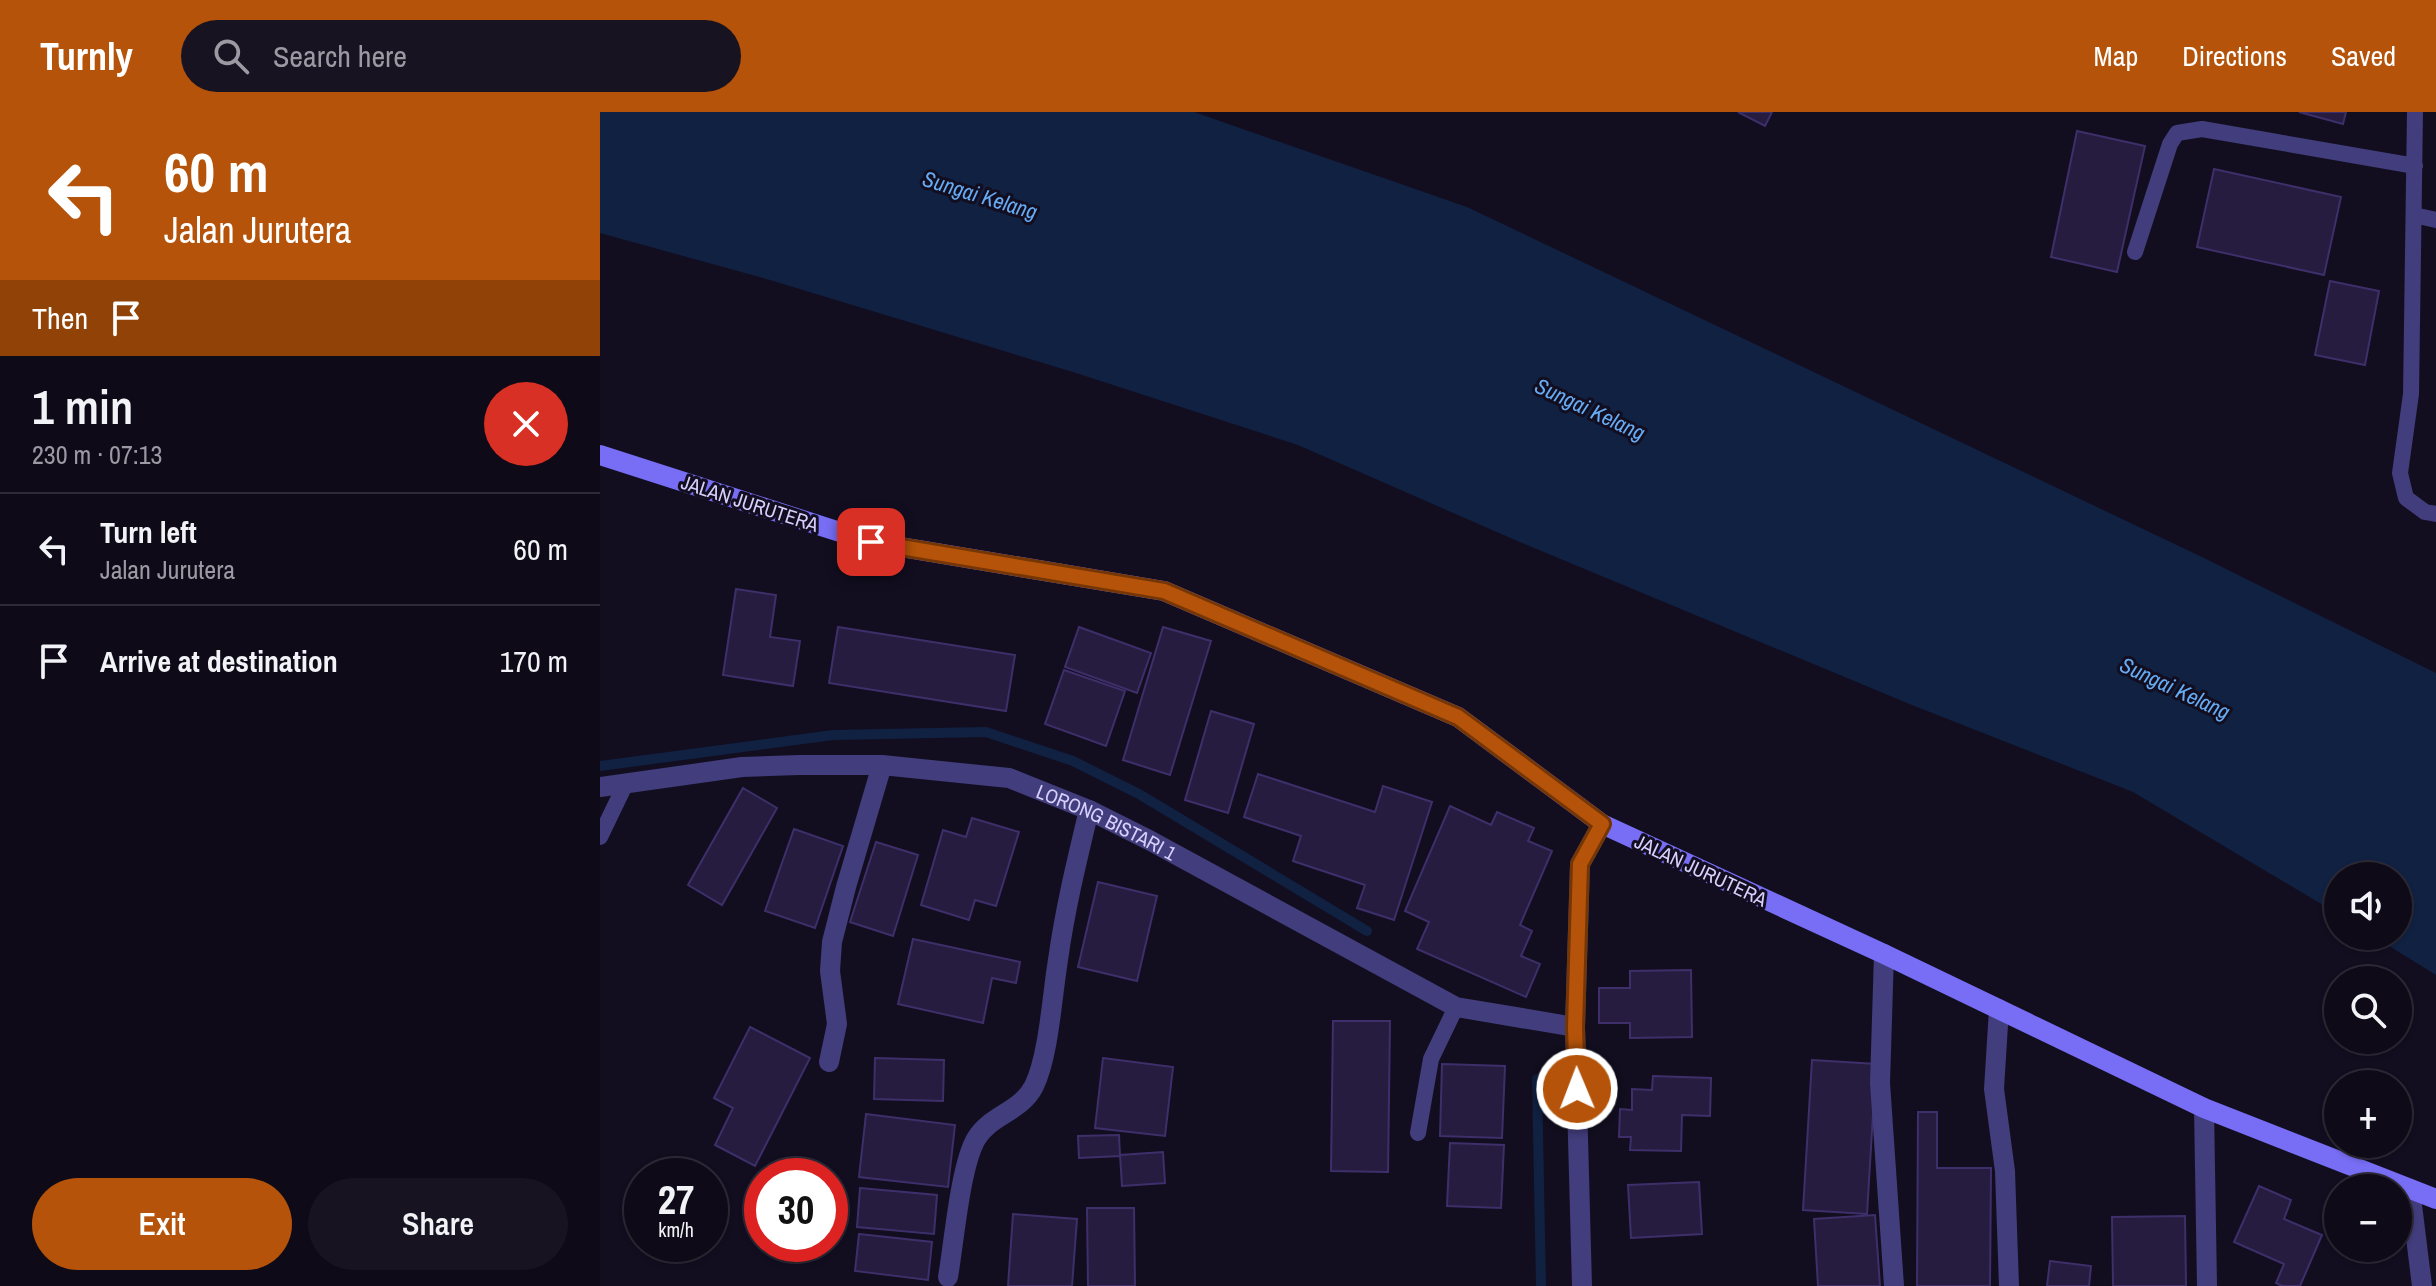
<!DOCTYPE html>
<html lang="en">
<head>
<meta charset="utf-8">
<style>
  body { margin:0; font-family:"Archivo Narrow",sans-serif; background:#171321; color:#f1f3f6; height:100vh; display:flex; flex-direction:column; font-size:30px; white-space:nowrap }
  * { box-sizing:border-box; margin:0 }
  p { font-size:26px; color:#9b9aa2 }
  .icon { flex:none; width:44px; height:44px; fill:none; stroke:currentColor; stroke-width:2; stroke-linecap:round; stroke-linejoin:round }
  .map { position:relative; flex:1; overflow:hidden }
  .panel { display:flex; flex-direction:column; background:#0e0a18; width:600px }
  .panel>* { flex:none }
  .top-card { background:#b45309; color:#fff; overflow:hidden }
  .tools { position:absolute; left:1724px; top:750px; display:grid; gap:16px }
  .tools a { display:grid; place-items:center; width:88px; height:88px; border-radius:50%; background:#0e0a18; box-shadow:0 2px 6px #0004,0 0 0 2px #2e2b37; font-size:40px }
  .speed { position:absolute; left:24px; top:1046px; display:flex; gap:16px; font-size:40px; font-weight:700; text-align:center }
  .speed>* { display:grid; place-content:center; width:104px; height:104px; border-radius:50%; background:#0e0a18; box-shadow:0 2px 6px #0004,0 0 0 2px #2e2b37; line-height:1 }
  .speed small { font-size:20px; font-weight:400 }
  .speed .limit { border:12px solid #d22; background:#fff; color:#111 }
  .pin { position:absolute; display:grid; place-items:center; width:68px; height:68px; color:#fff; margin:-34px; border-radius:16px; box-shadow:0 4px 12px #0006 }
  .me { position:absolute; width:88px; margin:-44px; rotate:359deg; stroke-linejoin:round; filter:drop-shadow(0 0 6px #0008) }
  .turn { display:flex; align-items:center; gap:28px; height:168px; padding:0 32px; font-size:36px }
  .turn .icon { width:104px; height:104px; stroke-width:2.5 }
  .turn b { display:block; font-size:56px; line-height:68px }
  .then { display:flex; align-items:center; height:76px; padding:0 32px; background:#0003; gap:16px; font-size:30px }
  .round { display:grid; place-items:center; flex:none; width:84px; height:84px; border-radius:42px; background:#171321 }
  .summary { display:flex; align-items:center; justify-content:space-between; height:136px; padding:0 32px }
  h1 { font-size:48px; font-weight:600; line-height:60px }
  .primary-button { display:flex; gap:16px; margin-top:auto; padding:16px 32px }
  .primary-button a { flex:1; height:92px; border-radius:48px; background:#b45309; color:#fff; font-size:32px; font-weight:600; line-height:92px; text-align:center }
  .primary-button a+a { background:#171321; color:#f1f3f6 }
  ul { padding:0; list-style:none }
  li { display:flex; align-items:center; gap:24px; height:112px; padding:0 32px; border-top:2px solid #2e2b37 }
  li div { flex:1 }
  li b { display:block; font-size:30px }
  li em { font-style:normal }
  header { display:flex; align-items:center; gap:48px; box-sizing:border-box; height:112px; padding:0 40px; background:#b45309; color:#fff }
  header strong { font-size:38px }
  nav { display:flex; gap:44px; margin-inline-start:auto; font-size:28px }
  .search { width:560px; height:72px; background:#171321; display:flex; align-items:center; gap:20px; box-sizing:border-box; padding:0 28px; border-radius:44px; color:#9b9aa2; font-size:30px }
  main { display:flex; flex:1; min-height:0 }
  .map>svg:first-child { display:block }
  .water { fill:#102142 }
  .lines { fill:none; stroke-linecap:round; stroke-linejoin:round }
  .stream { stroke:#102142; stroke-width:10 }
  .building { fill:#251c3f; stroke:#3e2f6a; stroke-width:2 }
  .lane { stroke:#423d7c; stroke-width:16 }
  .street { stroke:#423d7c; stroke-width:20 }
  .secondary { stroke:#776ef5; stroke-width:20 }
  .route-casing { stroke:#753606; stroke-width:20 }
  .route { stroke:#b45309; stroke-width:14 }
  .labels { text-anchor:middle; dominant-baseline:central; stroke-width:6; stroke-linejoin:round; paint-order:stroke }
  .street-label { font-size:20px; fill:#d7d0fc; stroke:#120e20 }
  .water-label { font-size:22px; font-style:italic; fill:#66acf5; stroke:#120e20 }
</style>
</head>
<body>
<header>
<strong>Turnly</strong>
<div class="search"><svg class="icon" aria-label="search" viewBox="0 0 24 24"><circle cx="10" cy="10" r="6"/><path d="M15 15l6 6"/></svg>Search here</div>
<nav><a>Map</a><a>Directions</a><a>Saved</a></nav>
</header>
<main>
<section class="panel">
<div class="top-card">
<div class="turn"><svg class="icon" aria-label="left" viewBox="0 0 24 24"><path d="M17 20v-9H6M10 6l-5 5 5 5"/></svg><div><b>60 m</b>Jalan Jurutera</div></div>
<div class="then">Then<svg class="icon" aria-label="arrive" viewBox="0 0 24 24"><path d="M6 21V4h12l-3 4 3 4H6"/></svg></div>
</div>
<div class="summary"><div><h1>1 min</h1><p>230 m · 07:13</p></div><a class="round" style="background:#d93025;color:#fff"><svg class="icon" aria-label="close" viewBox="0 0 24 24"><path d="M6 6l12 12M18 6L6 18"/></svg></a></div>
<ul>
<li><svg class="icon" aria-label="left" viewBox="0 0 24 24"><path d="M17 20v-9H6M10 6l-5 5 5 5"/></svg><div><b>Turn left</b><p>Jalan Jurutera</p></div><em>60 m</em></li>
<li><svg class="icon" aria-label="arrive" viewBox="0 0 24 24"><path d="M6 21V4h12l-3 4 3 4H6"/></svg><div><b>Arrive at destination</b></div><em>170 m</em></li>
</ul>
<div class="primary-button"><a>Exit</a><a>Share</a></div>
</section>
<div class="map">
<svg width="1836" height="1174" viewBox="0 0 1836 1174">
  <rect width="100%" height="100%" fill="#120e20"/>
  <!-- water -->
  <path class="water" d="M0,0H594L867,95L1604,446L1836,561V863L1773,824H1798V764H1738V802L1533,680L1312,593L915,428L698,333L476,261L170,168L0,121Z"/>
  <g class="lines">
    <!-- stream -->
    <path class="stream" d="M0,654L233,623L386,620L473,649L539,682L767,819
      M937,967L941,1174"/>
  </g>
  <!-- building -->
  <path class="building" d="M1138,0H1172L1165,14Z
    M1699,0H1746L1743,12Z
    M1477,19L1545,34L1517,160L1451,145Z
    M1614,57L1741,85L1724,163L1597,135Z
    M1730,169L1779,179L1765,253L1715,243Z
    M136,477L176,483L170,525L200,529L193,574L123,563Z
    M238,515L415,543L406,599L229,571Z
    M479,515L551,541L537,581L465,555Z
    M563,515L611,529L570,663L523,648Z
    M464,558L525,579L506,634L445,612Z
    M611,599L654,612L628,701L585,688Z
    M658,662L775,700L783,674L832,690L794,808L757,796L765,773L693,749L701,724L644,705Z
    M143,676L177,696L122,793L88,773Z
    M850,694L891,713L897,700L934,716L928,729L952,739L920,813L932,819L921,844L940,852L926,885L817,837L829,810L805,799Z
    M372,706L419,720L396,794L375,788L369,808L321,793L343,718L366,725Z
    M194,717L243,734L215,816L165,799Z
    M276,730L318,743L293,824L250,810Z
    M498,770L557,784L537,869L478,855Z
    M313,827L420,850L416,871L392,866L383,911L298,892Z
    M1091,858L1092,925L1030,926V911H999V876H1030V859Z
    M733,909H790L788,1060L731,1059Z
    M150,915L210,946L155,1054L115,1033L133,996L114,986Z
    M275,946L344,948L343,989L274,987Z
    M503,946L573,955L565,1024L495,1016Z
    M1212,948L1276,952L1267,1102L1203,1098Z
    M842,952L905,954L902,1026L840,1024Z
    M1053,964L1111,966L1110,1004L1082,1003L1081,1039L1030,1038L1031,1025H1019L1020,997L1032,998V977L1052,978Z
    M1318,1000H1337V1056H1391L1390,1174H1317Z
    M266,1002L355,1013L348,1075L259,1065Z
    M519,1023L520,1044L479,1046L478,1024Z
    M850,1031L904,1033L901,1096L847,1094Z
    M563,1040L565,1071L522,1074L520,1043Z
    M1099,1070L1102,1122L1031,1126L1028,1073Z
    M1659,1074L1691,1088L1684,1107L1722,1123L1700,1174H1682L1676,1171L1684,1152L1634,1130Z
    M260,1076L337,1083L334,1122L257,1115Z
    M487,1096H534L535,1174H488Z
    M413,1102L477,1107L472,1174H408Z
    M1275,1103L1280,1174H1218L1214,1107Z
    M1585,1104L1586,1174H1513L1512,1105Z
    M259,1122L332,1130L328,1168L255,1159Z
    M1450,1149L1491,1154L1489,1174H1447Z"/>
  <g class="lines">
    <!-- lane -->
    <path class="lane" d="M1815,0L1811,282L1800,361L1806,386L1825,400L1836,402
      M1814,103L1836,108
      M1535,140L1570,32L1577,21L1602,17L1815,54
      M0,725L26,671
      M818,1021L831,947L856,895"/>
    <!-- street -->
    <g class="street">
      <path id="s1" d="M0,675L142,655L199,653H282L409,666L489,698L549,728L856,895L975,915"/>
      <path d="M1284,842L1280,971L1294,1174"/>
      <path d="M1399,897L1394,977L1405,1059L1409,1174"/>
      <path d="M229,950L237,912L230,859L232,830L246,775L282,653"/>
      <path d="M1604,996L1607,1174"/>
      <path d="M1810,1077L1822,1174"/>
      <path d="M348,1165C354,1131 360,1055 376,1027C390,1003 421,1000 434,974C449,943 452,884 458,848C465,797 477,748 489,698"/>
      <path d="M982,1174L975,915L980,752L1002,712"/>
    </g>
    <!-- secondary -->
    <path class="secondary" d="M0,343L271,430L564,479L858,605L1002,712L1284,842L1604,996L1836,1087"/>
  </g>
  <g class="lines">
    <defs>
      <path id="route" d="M271,430L564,479L858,605L1002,712L980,752L975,915L977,977"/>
    </defs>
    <!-- route casing -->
    <use href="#route" class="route-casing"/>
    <!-- route -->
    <use href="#route" class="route"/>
  </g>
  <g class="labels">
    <!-- street labels -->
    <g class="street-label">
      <text transform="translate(150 391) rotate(18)">JALAN JURUTERA</text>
      <text stroke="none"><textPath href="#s1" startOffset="518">LORONG BISTARI 1</textPath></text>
      <text transform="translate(1101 758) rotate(25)">JALAN JURUTERA</text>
    </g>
    <!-- water labels -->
    <g class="water-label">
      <text transform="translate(380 83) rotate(17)">Sungai Kelang</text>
      <text transform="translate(990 297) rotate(25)">Sungai Kelang</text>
      <text transform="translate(1575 576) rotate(25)">Sungai Kelang</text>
    </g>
  </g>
</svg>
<div class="tools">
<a><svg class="icon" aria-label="sound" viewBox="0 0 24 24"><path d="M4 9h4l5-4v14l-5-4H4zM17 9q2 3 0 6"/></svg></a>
<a><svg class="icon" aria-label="search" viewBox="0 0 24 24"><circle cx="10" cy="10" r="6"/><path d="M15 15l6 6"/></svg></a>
<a>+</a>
<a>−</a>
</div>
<div class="speed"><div>27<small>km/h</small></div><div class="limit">30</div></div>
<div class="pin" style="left:271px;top:430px;background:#d93025"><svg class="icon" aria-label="arrive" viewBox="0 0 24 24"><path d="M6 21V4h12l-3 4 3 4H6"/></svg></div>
<svg class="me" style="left:977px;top:977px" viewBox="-20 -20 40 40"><circle r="17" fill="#b45309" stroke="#fff" stroke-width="3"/><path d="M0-11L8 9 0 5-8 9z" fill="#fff"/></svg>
</div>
</main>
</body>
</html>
